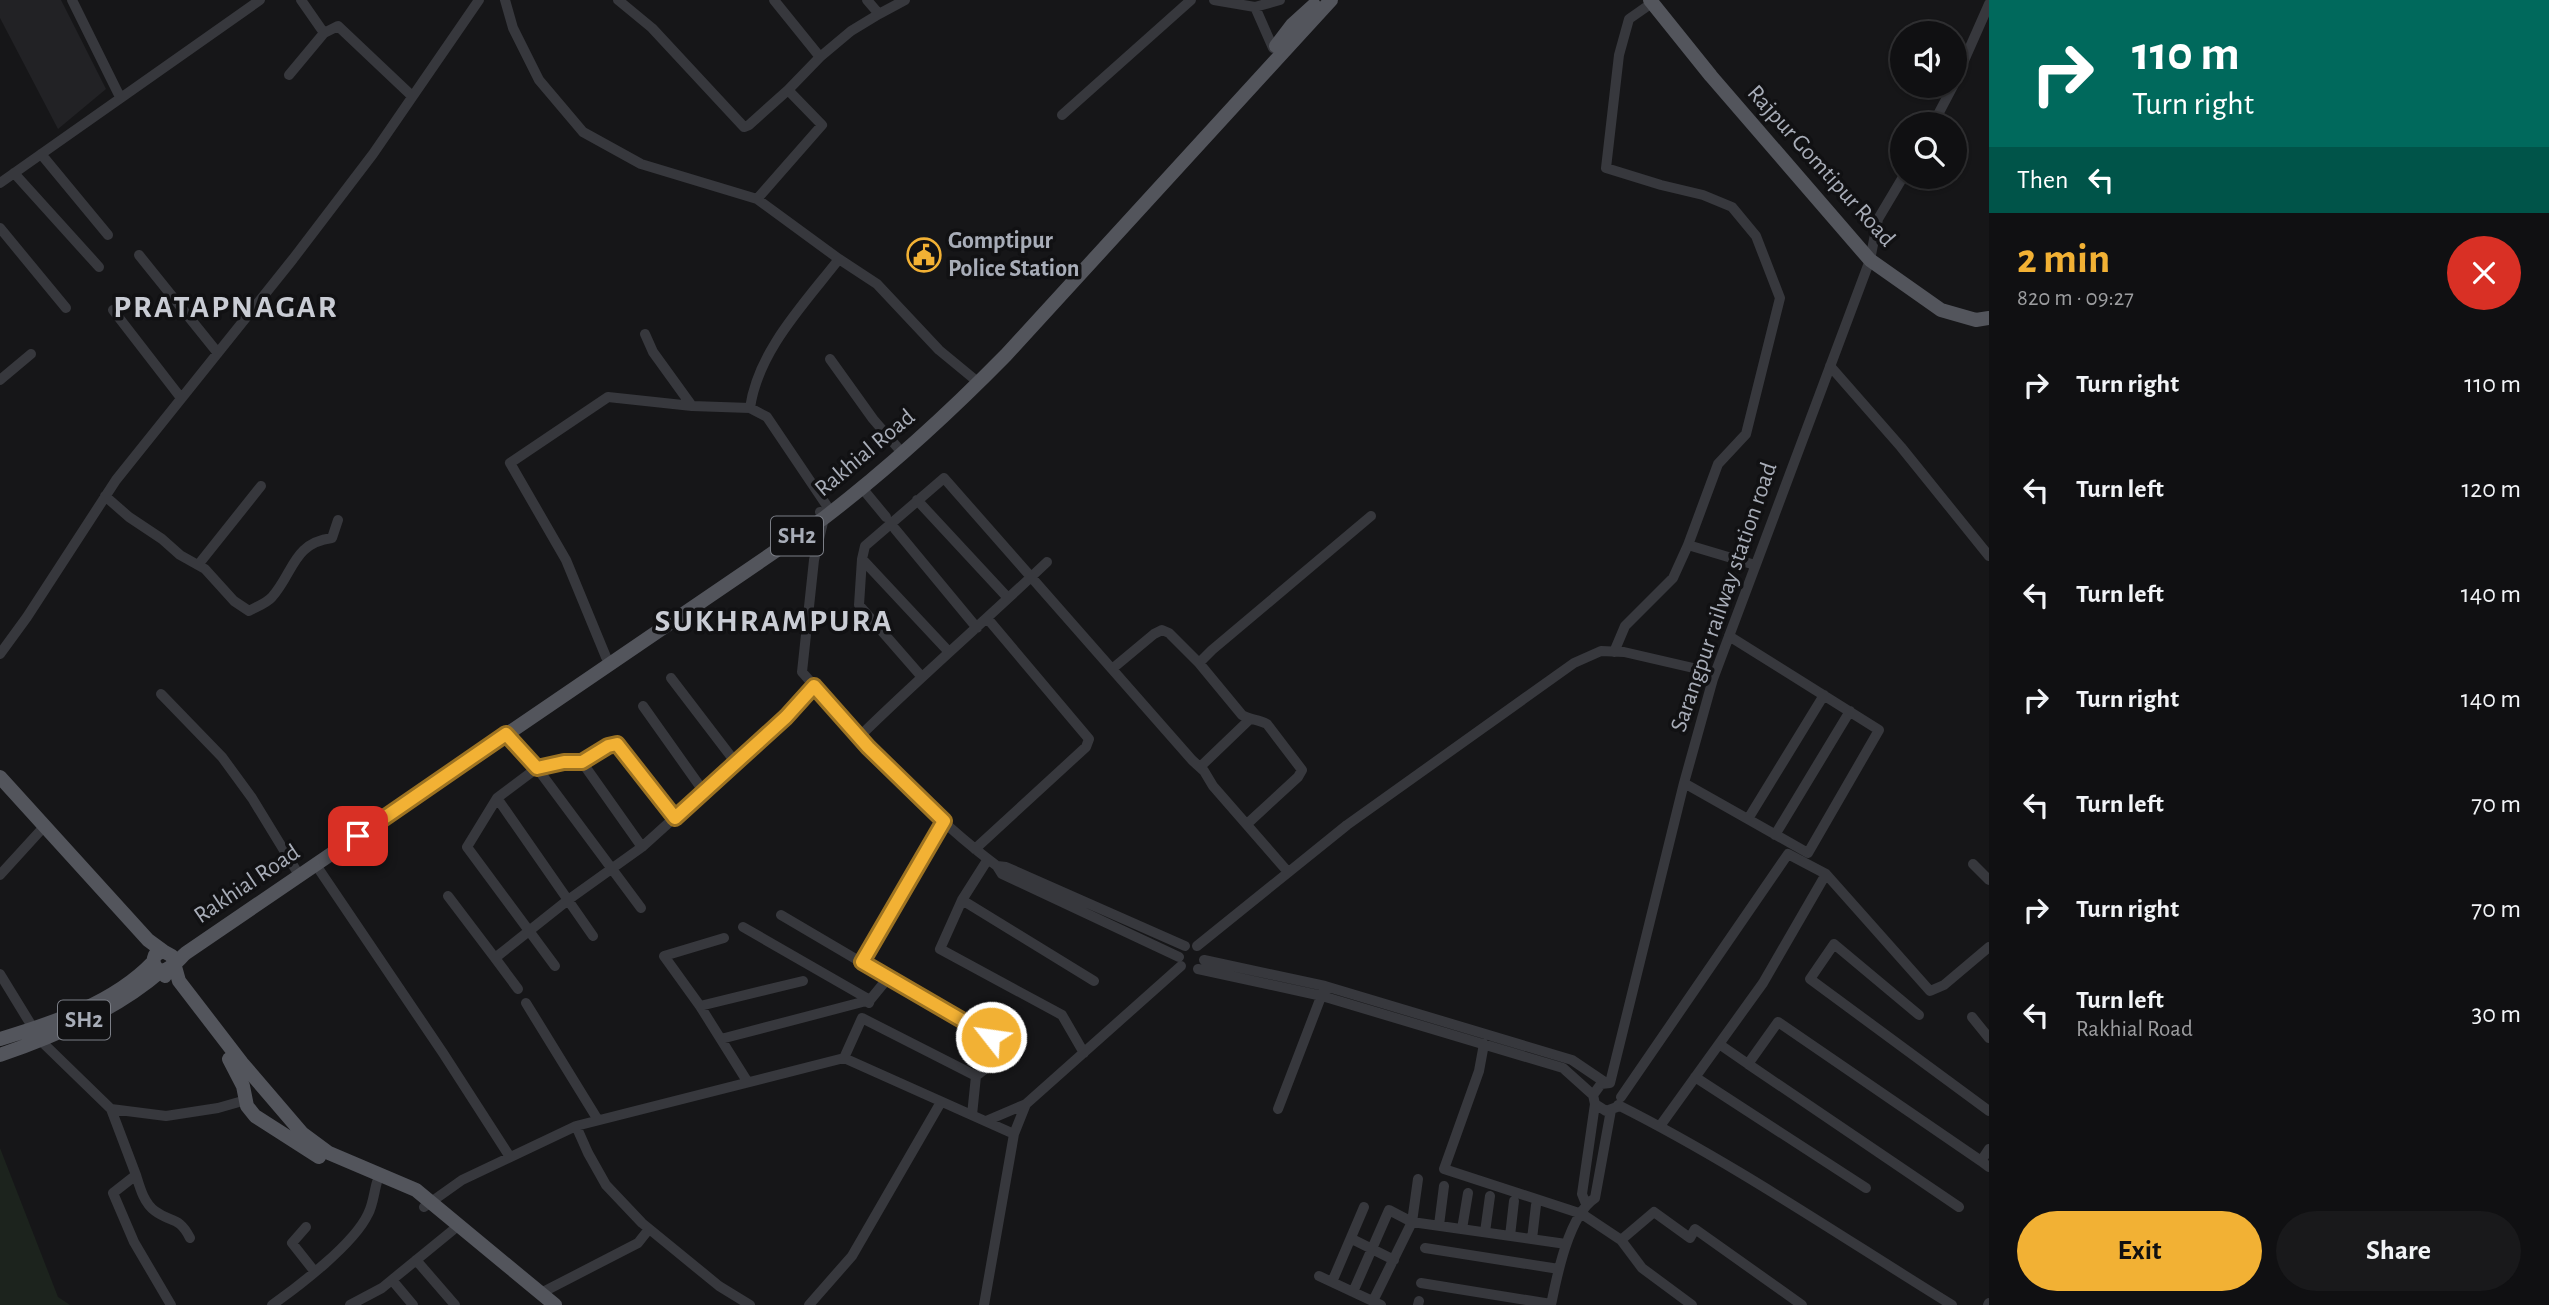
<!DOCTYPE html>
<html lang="en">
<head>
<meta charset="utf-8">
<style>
  body { margin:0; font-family:"Alegreya Sans",sans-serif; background:#19191b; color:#f1f3f6; height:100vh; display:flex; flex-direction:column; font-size:26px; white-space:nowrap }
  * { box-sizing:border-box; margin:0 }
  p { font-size:23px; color:#9c9d9f }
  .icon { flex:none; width:38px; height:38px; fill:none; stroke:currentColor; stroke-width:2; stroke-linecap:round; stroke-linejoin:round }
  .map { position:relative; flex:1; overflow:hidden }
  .details { display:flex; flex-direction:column; background:#101012; width:560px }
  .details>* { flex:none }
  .banner { background:#00695c; color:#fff; overflow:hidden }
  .controls { position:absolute; left:1890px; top:21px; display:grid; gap:14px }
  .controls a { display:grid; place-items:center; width:77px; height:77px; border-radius:50%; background:#101012; box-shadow:0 2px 5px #0004,0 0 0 2px #303032; font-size:35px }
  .pin { position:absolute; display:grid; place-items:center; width:60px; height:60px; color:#fff; margin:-30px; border-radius:14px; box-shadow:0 4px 10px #0006 }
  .me { position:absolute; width:77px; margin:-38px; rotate:300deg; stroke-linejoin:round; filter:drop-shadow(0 0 5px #0008) }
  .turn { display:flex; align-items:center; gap:24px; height:147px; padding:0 28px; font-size:32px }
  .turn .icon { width:91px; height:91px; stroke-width:2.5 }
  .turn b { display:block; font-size:49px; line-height:60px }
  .then { display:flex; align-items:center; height:66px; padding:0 28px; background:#0003; gap:14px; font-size:26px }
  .round { display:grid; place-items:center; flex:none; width:74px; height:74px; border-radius:37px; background:#19191b }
  .overview { display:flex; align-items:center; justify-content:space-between; height:119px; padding:0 28px }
  h1 { font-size:42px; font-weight:700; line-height:52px; color:#f2b134 }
  .primary-button { display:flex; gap:14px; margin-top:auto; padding:14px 28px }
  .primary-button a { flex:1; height:80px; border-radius:42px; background:#f2b134; color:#111; font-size:28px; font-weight:700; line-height:80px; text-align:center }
  .primary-button a+a { background:#19191b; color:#f1f3f6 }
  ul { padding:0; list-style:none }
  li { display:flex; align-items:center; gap:21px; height:105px; padding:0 28px }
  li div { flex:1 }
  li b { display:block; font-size:26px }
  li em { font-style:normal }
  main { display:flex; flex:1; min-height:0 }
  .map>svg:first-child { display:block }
  .built { fill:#222225 }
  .green { fill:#1c231d }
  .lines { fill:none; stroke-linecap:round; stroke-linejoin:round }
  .minor { stroke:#37383d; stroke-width:10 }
  .major { stroke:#53555c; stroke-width:14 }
  .route-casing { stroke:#9d7322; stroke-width:18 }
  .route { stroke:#f2b134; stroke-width:12 }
  .labels { text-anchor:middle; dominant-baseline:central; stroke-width:7; stroke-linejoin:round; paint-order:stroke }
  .shield { fill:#111113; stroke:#7b7e86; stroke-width:2 }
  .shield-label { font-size:23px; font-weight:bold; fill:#a8adb8 }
  .street-label { font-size:24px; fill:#a8adb8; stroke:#111113 }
  .poi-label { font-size:24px; font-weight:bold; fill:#a8adb8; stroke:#111113; text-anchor:start }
  .district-label { font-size:32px; font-weight:bold; letter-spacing:2px; fill:#c9ccd4; stroke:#111113 }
</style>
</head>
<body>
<main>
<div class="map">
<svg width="1989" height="1305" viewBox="0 0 1989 1305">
  <rect width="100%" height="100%" fill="#161618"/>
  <!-- built -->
  <path class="built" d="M0,0H61L106,89L58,129L0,18Z"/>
  <!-- green -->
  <path class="green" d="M0,1148L58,1297L70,1305H0Z"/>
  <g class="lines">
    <!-- minor -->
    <path class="minor" d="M72,0L120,97
      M301,0L324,33
      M505,0L513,28L539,80L583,132L641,164L757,199L839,259L877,284L939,350L979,383
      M618,0L652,28L744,127L749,125L788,90L820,57L774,0
      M1214,0L1255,7L1280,0
      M1652,3L1629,19L1619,55L1606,168L1661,185L1703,195L1732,207L1756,236L1780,298L1746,434L1718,464L1688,545
      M1255,7L1273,48
      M879,14L905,0
      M820,57L851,31L879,14L867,0
      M289,75L324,33L338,26L412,96
      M1955,81L1989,4
      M1062,115L1191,0
      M1933,124L1953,86
      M41,154L108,235
      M14,173L99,267
      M0,183L260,0
      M757,199L822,125L788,90
      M0,228L66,308
      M139,255L217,352
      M113,310L181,398
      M645,334L653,352L692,406L750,408L767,417L827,506
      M830,359L873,419L898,448
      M1830,366L1901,447L1989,556
      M0,380L31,354
      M750,408C758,351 804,304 839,259
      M862,488L886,517
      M105,496L129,517L162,539L180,555L205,569L234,601L249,611C256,607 267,603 272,597C294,572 293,543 332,538L338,520
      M917,500L1008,598
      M820,512L824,518L814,560L802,672C862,740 924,812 997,866L1002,874L1179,957
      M895,529L977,628
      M862,559L949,652
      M198,565L261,486
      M1614,652L1625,626L1673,578L1688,545L1755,565
      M0,654L27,617L116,480L293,259L373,154L479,0
      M606,657L566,560L510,463L608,397L692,406
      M1112,669L1154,634L1162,630L1169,633L1199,663
      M921,676L859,605L862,559L865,546L944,478L1192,760L1204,771L1213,786L1288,872
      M671,678L736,763
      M161,694L222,757L252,798L296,870
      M643,706L704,792
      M507,734L537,768L641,908
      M859,737C920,677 985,621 1047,562
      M582,762L642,847
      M1200,767L1249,720
      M1684,783L1808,853L1879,730L1729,636
      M497,798L593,936
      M1748,819L1824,695
      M1247,824L1298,777L1302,770L1267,724C1258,719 1250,720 1242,715L1199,663L1212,650L1371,516
      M1775,835L1850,711
      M975,849L1086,747L1089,739L987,618
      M988,859L962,900L940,949L1062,1015L1084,1053
      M1973,864L1989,880
      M316,865L443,1053L510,1157
      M997,866L1006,867L1185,946
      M0,875L41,830
      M448,896L495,958
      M962,900L1094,981
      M781,915L888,978
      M743,927L870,1000L869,1003
      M724,938L664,956L700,1006L747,1081
      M1197,946L1347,825L1574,663L1601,651L1624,652L1715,673
      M1204,960L1325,986L1572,1060L1606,1083
      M862,962L944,821
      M555,966L467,847L497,798L537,768L564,762H582L615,743L627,756L675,818
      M1198,969L1322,996L1563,1068L1593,1095
      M0,974L41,1041L111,1109L166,1116L218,1108L246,1100
      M518,989L495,958L568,900L642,847L786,717L814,686
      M526,1003L598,1120
      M700,1006L803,981
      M1919,1015L1834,944L1810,979L1989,1111
      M1972,1017L1989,1038
      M721,1039L870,1000L888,978L1012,1048L976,1076
      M1484,1044L1479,1071L1444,1169L1582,1214L1621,1240L1642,1268L1692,1305
      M1719,1044L1748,1064L1778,1022L1981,1161
      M844,1058L862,1018L976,1076L972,1115
      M1748,1064L1959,1207
      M1695,1077L1866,1188
      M1610,1083L1684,783L1713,679L1870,260L1878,219L1903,177
      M1621,1097L1788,854L1826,874L1930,991L1944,985L1989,947
      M1595,1104L1606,1111L1617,1107
      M1618,1105C1732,1162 1843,1238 1952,1305
      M111,1109L136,1175L113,1193L134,1242L171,1305
      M1278,1109L1324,989
      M986,1121L1026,1104L1181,966
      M576,1126L588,1153L606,1185L642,1223L719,1286L750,1305
      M1660,1126L1763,983L1826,874
      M1989,1149L1981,1161L1989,1167
      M136,1175C140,1188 144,1203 155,1211C171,1223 179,1216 190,1238
      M1586,1204L1582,1194L1595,1104L1593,1095L1601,1084L1610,1083
      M424,1207L462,1180L576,1126L844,1058L1014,1134
      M1439,1225L1444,1186
      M306,1227L292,1243L315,1272
      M1462,1229L1468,1193
      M1485,1232L1490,1196
      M1510,1236L1514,1201
      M1352,1239L1394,1260
      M1532,1239L1536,1205
      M1621,1240L1654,1212L1690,1238L1695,1229L1802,1305
      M1425,1248L1559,1269
      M416,1260L455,1305
      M1319,1276L1381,1305
      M392,1280L413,1305
      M1332,1282L1364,1207
      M1421,1283L1551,1304
      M1353,1292L1389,1210L1412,1222L1566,1244
      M541,1293L638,1243L649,1229
      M1373,1301L1412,1222L1418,1179
      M272,1305C299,1286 354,1244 368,1214C373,1205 374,1192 377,1182
      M350,1305L382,1288L453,1230
      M809,1305L852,1256L941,1102
      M984,1305L1014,1134L1026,1104
      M1418,1305L1419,1301
      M1551,1305C1557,1275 1569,1215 1595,1198L1611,1110
      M1988,1305L1989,1303"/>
    <!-- major -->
    <path class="major" d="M1650,0L1711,76L1870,260L1941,310L1976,320L1989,318
      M1276,46L1292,25L1314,5
      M0,777L148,940L163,951
      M0,1039C53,1023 114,1003 153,962
      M0,1055C57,1035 116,1010 161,971L165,976
      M229,1059L243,1086L247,1106L255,1116L319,1157
      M555,1305L416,1190L329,1153L302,1133L242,1063L179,981L172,956L163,951L155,955C152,962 154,968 161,971C171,970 179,959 186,953L824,518C889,468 949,413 1006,355L1331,0"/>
  </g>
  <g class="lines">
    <defs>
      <path id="route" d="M358,836L506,734L537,768L564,762H582L608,746L617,744L675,818L786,717L814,686L868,747L944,821L862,962L991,1037"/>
    </defs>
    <!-- route casing -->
    <use href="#route" class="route-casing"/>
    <!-- route -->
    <use href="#route" class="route"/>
  </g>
  <!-- icons -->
  <defs>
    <symbol id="civic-ring" viewBox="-11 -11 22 22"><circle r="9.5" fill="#111113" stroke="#f2b134" stroke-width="1.5"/><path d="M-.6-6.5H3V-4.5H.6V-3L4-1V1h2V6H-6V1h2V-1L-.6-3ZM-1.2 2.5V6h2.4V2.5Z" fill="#f2b134"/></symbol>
  </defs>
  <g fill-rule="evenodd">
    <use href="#civic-ring" x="905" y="236" width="38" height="38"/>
  </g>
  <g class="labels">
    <!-- shield labels -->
    <g class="shield">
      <rect x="771" y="516.5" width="52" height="39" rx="5"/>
      <rect x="58" y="1000.5" width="52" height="39" rx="5"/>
    </g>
    <g class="shield-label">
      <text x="797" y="536">SH2</text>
      <text x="84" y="1020">SH2</text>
    </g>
    <!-- street labels -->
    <g class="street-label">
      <text transform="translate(1821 166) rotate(48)">Rajpur Gomtipur Road</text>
      <text transform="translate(865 453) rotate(-40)">Rakhial Road</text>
      <text transform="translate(1724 597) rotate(-71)">Sarangpur railway station road</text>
      <text transform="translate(247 884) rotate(-34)">Rakhial Road</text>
    </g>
    <!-- poi labels -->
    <g class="poi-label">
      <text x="948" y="241">Gomptipur<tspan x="948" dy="28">Police Station</tspan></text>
    </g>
    <!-- district labels -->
    <g class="district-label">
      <text x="226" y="307">PRATAPNAGAR</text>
      <text x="774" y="621">SUKHRAMPURA</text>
    </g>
  </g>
</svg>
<div class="controls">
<a><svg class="icon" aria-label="sound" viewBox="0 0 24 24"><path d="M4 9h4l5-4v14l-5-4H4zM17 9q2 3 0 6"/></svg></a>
<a><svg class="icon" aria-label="search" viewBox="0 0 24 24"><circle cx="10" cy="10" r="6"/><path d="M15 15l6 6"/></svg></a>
</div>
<div class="pin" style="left:358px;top:836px;background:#d93025"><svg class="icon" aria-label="arrive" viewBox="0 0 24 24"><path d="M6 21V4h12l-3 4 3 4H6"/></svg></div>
<svg class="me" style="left:991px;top:1037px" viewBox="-20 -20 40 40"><circle r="17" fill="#f2b134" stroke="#fff" stroke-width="3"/><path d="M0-11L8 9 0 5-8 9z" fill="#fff"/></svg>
</div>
<section class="details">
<div class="banner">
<div class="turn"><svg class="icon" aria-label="right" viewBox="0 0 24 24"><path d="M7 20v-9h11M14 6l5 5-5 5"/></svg><div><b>110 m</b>Turn right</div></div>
<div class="then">Then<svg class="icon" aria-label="left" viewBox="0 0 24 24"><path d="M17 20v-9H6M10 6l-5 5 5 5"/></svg></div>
</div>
<div class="overview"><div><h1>2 min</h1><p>820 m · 09:27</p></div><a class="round" style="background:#d93025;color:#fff"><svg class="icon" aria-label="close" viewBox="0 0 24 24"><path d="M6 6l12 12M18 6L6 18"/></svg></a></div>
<ul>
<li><svg class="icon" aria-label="right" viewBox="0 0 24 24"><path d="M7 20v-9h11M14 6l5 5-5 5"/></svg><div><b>Turn right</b></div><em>110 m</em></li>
<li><svg class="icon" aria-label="left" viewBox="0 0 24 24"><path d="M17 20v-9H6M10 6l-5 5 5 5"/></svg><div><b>Turn left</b></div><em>120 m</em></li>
<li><svg class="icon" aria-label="left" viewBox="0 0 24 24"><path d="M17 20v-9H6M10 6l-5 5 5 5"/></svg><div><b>Turn left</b></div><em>140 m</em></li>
<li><svg class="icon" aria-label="right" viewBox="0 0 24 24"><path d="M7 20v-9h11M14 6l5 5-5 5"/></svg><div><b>Turn right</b></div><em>140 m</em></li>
<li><svg class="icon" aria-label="left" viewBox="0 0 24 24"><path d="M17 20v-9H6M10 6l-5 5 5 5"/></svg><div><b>Turn left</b></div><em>70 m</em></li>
<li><svg class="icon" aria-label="right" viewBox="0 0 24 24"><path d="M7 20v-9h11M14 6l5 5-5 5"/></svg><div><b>Turn right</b></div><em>70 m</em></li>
<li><svg class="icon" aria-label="left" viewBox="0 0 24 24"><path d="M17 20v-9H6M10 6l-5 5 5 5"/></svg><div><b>Turn left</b><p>Rakhial Road</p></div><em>30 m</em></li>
</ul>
<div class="primary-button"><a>Exit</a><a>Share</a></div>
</section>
</main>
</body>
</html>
